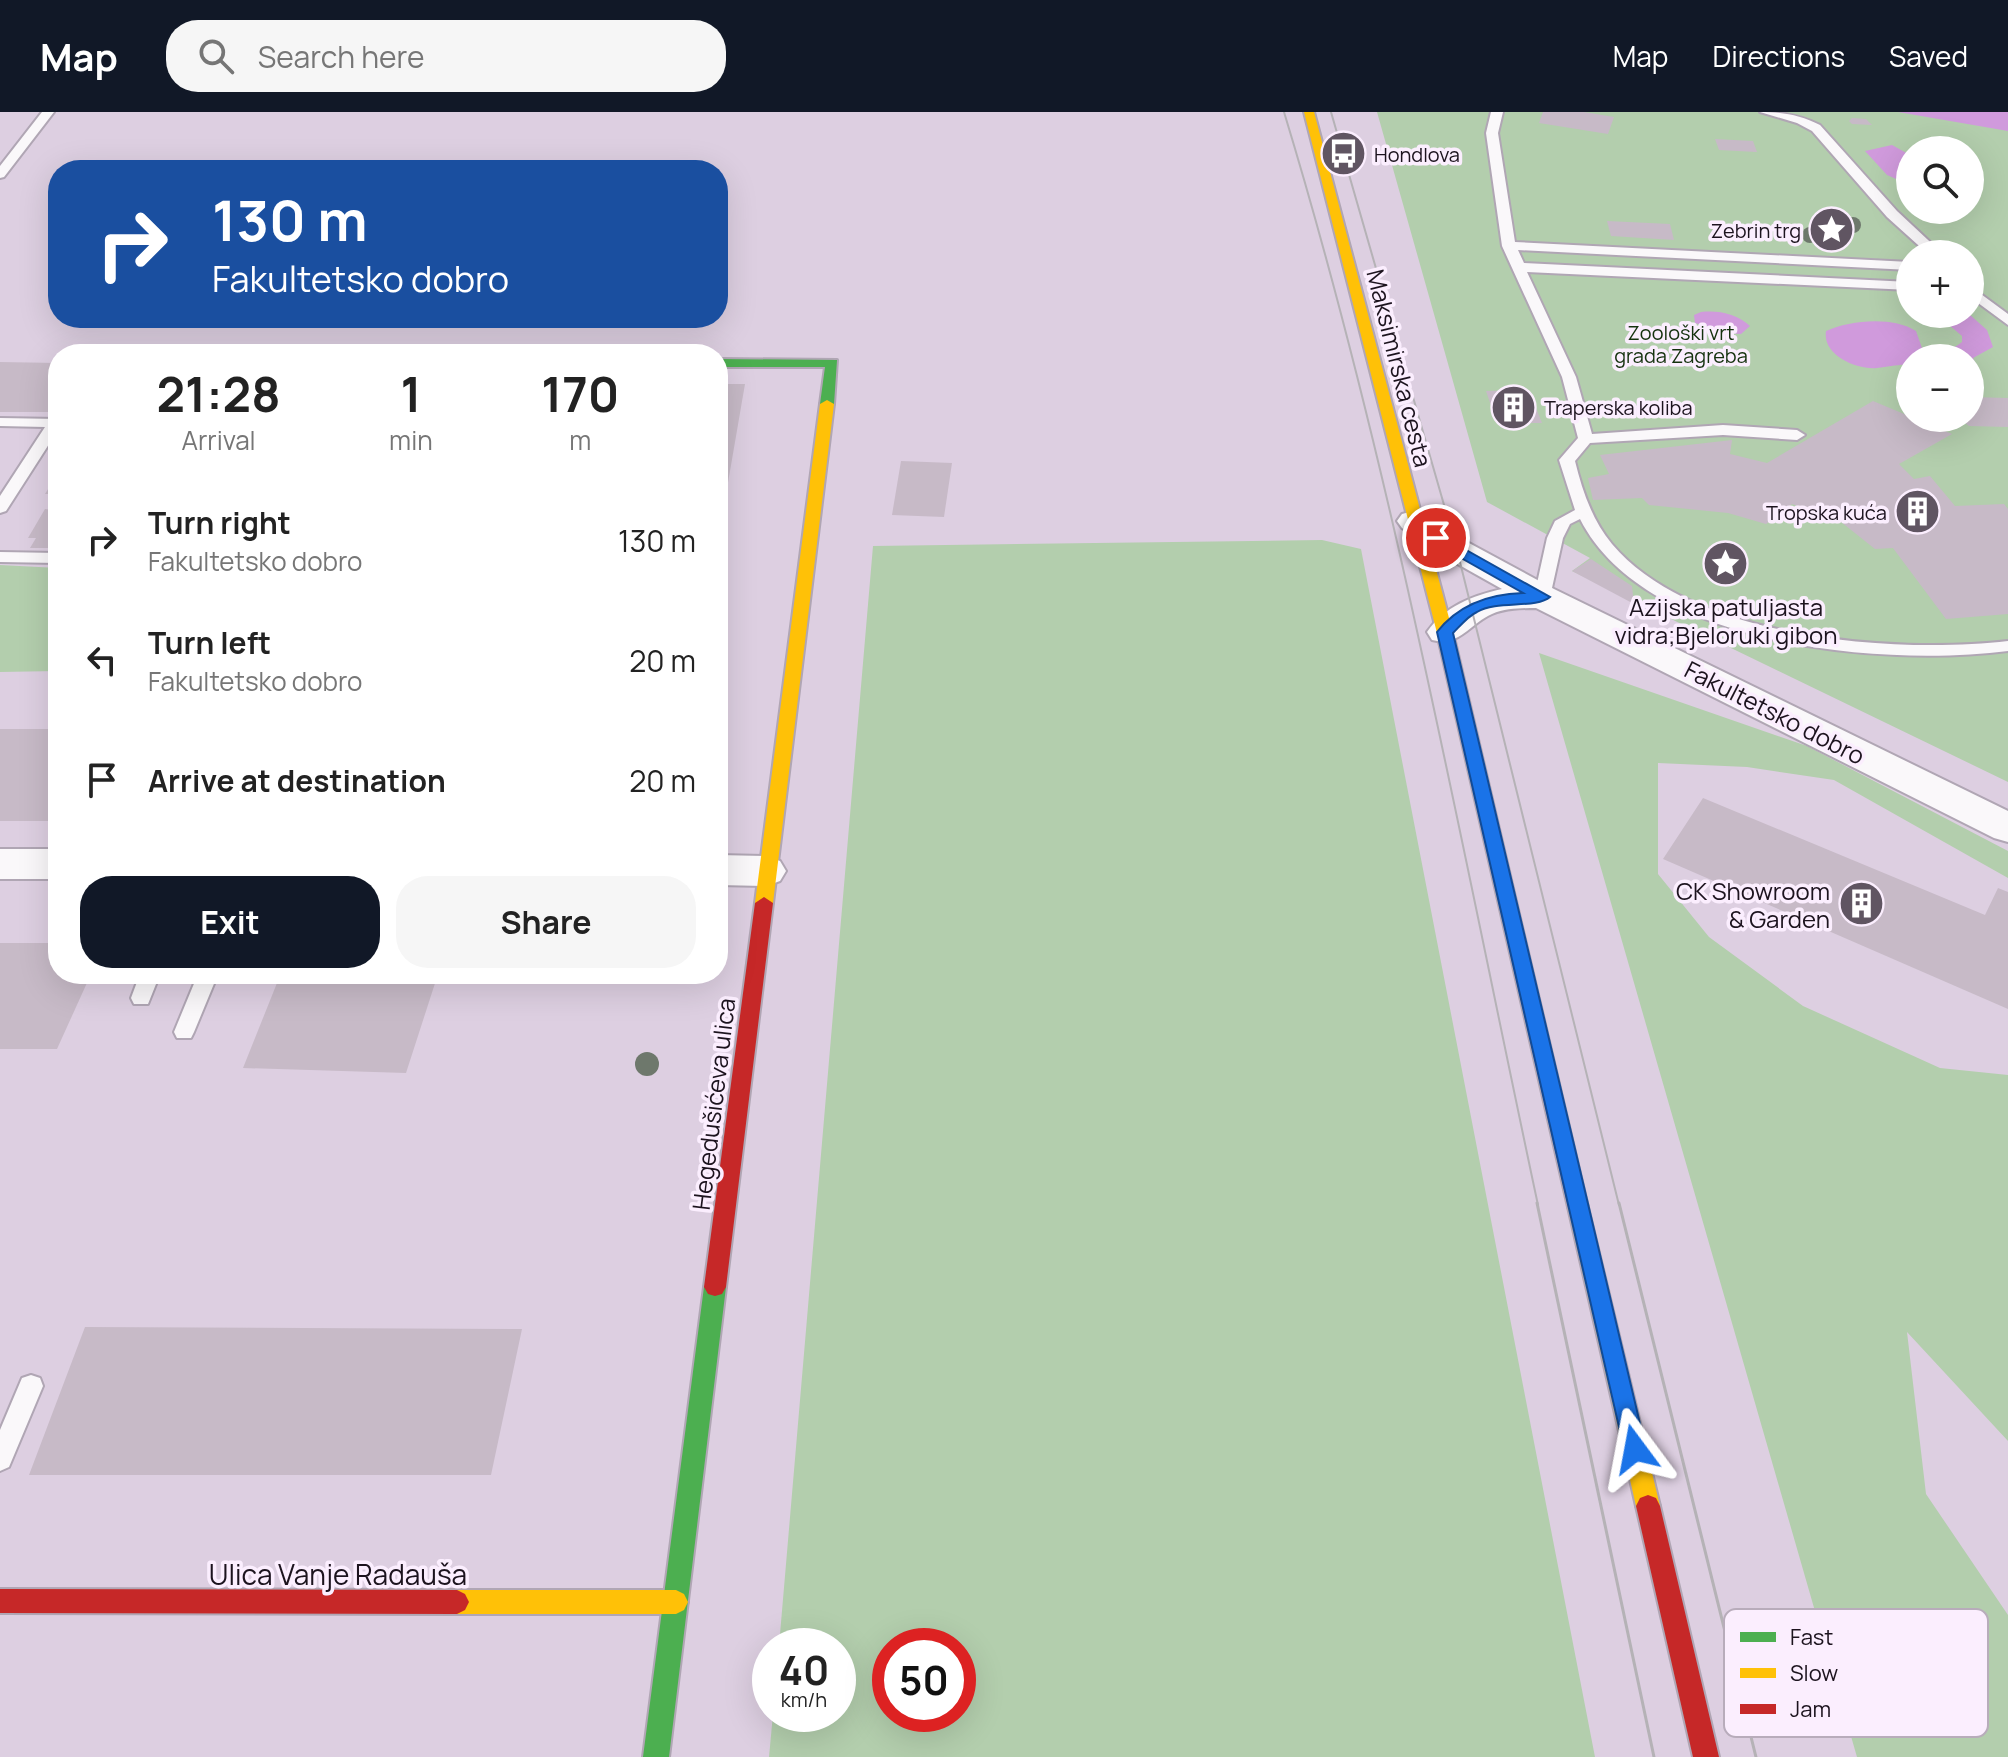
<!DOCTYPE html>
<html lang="en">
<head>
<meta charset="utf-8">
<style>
  body { margin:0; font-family:Manrope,sans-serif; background:#f6f6f6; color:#222; height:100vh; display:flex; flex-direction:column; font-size:30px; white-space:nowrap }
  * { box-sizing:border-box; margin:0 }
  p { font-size:26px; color:#767676 }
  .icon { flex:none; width:44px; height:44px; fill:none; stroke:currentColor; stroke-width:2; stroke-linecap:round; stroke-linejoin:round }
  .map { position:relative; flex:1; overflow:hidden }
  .drawer { position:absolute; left:48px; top:232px; width:680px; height:640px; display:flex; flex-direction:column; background:#fff; border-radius:32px; box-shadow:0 8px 32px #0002 }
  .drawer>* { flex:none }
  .top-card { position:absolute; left:48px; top:48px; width:680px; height:168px; border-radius:32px; box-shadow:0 8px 32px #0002; background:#1a4fa0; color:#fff; overflow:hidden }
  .fabs { position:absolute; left:1896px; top:24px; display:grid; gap:16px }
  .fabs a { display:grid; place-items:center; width:88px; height:88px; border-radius:50%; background:#fff; box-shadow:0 8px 32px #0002; font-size:40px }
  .speed { position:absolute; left:752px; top:1516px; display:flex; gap:16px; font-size:40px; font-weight:700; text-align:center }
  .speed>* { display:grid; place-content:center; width:104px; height:104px; border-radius:50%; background:#fff; box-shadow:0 8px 32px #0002; line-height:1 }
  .speed small { font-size:20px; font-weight:400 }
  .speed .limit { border:12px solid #d22; background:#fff; color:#111 }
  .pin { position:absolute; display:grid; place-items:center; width:68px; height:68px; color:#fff; margin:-34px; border:4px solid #fff; border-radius:50%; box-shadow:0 2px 8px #0007 }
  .me { position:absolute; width:88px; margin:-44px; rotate:347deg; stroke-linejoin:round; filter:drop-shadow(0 0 6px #0008) }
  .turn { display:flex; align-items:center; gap:28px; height:168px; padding:0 32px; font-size:36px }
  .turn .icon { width:104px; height:104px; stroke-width:2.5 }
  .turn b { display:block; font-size:56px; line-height:68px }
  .eta { display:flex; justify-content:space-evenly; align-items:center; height:136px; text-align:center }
  .eta b { font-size:48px; font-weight:700; line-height:56px }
  .primary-button { display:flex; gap:16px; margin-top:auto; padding:16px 32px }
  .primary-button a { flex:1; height:92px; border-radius:32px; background:#111827; color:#fff; font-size:32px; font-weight:700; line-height:92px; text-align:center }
  .primary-button a+a { background:#f6f6f6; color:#222 }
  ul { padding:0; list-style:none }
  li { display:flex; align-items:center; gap:24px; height:120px; padding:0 32px }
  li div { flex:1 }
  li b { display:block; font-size:30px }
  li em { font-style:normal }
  header { display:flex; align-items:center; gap:48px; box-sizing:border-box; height:112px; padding:0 40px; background:#111827; color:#fff }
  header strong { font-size:38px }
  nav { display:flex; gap:44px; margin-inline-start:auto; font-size:28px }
  .search { width:560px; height:72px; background:#f6f6f6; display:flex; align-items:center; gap:20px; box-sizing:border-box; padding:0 28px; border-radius:32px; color:#767676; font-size:30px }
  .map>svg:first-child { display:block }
  .green { fill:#b3cead; fill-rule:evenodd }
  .water { fill:#d09adc }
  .building { fill:#c7bac7 }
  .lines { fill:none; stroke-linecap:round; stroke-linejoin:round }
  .lane-casing { stroke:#b0a6b4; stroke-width:4 }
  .street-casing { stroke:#b0a6b4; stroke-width:4 }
  .fast-casing { stroke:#b0a6b4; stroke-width:4 }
  .slow-casing { stroke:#b0a6b4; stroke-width:4 }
  .jam-casing { stroke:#b0a6b4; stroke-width:4 }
  .lane { fill:#faf8fa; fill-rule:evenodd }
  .street { fill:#faf8fa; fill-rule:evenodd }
  .fast { fill:#4caf50; fill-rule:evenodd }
  .slow { fill:#ffc107; fill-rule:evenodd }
  .jam { fill:#c62828; fill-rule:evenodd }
  .tram-far1 { stroke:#b5b2b6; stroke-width:2 }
  .tram { stroke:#b5b2b6; stroke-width:3 }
  .tree { fill:#6e786c }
  .route { fill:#1a73e8; stroke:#114b97; stroke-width:2 }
  .labels { text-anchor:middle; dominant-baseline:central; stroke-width:7; stroke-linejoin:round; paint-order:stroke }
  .far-poi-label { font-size:20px; fill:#1c131e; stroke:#fbeefe; text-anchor:start }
  .far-park-label { font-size:20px; fill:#14310d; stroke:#fbeefe }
  .street-label { font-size:24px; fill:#1c131e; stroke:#fbeefe }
  .poi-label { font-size:24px; fill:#1c131e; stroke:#fbeefe }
  .near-street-label { font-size:28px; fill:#1c131e; stroke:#fbeefe }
  .key { fill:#fbeefe; stroke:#b8acbb; stroke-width:2 }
  .key-label { font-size:22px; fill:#1c131e }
</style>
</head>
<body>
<header>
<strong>Map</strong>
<div class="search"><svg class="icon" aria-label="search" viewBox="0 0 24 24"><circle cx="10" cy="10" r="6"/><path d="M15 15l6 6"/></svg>Search here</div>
<nav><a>Map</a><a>Directions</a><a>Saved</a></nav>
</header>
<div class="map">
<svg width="2008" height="1645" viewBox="0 0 2008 1645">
  <rect width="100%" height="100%" fill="#ddcfe1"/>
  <!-- green -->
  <path class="green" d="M1377,0H2008V670L1572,459L1590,446L1487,390ZM1910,38H1970V98H1910ZM1910,142H1970V202H1910ZM1910,246H1970V306H1910Z
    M1322,428L1361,437L1595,1645H769L773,1602H838V1534H779L873,434ZM890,1534H958V1602H890Z
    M0,453L58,456V559L0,560Z
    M1539,541L1807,634L2008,739V766L1834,668L1747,655L1658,651V762L1709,825L1803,894L1940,956L2008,963V1329L1907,1220L1926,1382L2008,1503V1645H1857Z"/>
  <!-- water -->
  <path class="water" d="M1898,0H2008V19Z
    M1892,33L1910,43V73L1887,63L1865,39Z
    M1701,200C1719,198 1737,202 1750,214L1741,222L1725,221L1695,211L1694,203Z
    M1936,202H1969L1987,218L1993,235L1973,246L1982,266L1980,271L1970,272V246H1910V253C1898,252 1889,255 1877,256C1856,258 1822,243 1826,219C1850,208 1893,204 1916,219L1922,236C1938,243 1949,240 1962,230V224Z"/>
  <!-- building -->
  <path class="building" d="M1543,0H1584L1614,5L1608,22L1539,11Z
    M1852,6L1866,7L1872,13L1852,12L1849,9Z
    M1715,27L1753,29L1757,40L1719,38Z
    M1607,109L1670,112L1674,128L1611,124Z
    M1827,130L1838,131L1844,134V138L1831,139L1823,134Z
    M0,250L58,251V300H0Z
    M718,272H745L720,417H718Z
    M1529,278L1542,311H1497L1486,279Z
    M1970,285L2008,286V315L1969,314L1959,306H1970Z
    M1873,289L1952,322L1899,352L1914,367L1930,364L1955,394L2004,392L2008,397V502L1946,507L1893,436L1875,437L1826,398L1818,402L1792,392L1766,412L1728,401L1649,393L1642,386L1593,388L1588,366L1609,362L1600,343L1732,328L1730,342L1767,351Z
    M901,349L952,351L944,405L892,403Z
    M58,361V436H30L36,426H28L45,397L52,398L56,392L48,391L54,382H45Z
    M1591,447L1632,474L1634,492L1572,459Z
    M0,617H58V709H0Z
    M1703,686L1985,803L1998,776L2008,780V897L1663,747Z
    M0,831H58V862H91L57,937H0Z
    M273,862H438L406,961L243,956L277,871L269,870Z
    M85,1215L522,1217L491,1363H29Z"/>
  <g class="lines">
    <defs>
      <path id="lane" d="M42,0H54L4,65L0,66V54Z
        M1491,0H1503L1498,21L1515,130L1910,150V158L1518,138L1524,151L1910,170V178L1527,160L1576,265L1592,322L1723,313L1797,318L1805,323L1797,328L1723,323L1590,331L1575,349C1582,378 1592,408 1612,432C1692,527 1893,542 2008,529V539C1882,555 1645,535 1580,407L1570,412L1563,426L1550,485L1548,489H1536L1534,485L1547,426L1555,409L1575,398L1559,348L1578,326L1562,265L1502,134L1486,21Z
        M1760,0C1782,0 1800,3 1820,13L1897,99L1943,142H1928L1887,105L1812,19L1797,11Z
        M1970,174L2008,202V213L1970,185Z
        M0,306L58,307V318L6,399L0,401V384L45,315L0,314Z
        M0,440L58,441V451L0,450Z
        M140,862H160L148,892H134L131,886Z
        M198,862H218L194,920L191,926H177L174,920Z
        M31,1263L40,1266L43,1274L9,1355L0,1359V1318L22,1266Z"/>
      <path id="street" d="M1414,399L1426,402L1469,431L1554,477L2008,699V730L1994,726L1536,496C1522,496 1506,496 1492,502C1469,512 1460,535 1432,528L1427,520C1445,494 1472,484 1502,477L1445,445L1402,416L1397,409L1402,402Z
        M0,737H58V767H0Z
        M718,743L766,744L780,749L786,759L780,769L766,774L718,773Z"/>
      <path id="fast" d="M718,247L837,248L834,292L827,296L820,292L825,255H718Z
        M715,1166L722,1168L726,1175L669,1645H643L704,1175L708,1168Z"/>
      <path id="slow" d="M1304,0H1314L1453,521L1450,524L1445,526L1437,521Z
        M827,288L834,292L773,791L764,797L755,791L820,292Z
        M1578,1086L1585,1089L1588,1095L1660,1394L1656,1402L1648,1405L1640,1402L1636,1394L1568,1095L1571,1089Z
        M457,1478H676L684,1482L688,1490L684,1498L676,1502H457L449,1498L445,1490L449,1482Z"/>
      <path id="jam" d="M1445,516L1453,521L1588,1095L1585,1101L1578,1104L1571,1101L1568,1095L1437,521Z
        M764,785L773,791L726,1175L722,1182L715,1184L708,1182L704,1175L755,791Z
        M1648,1383L1656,1386L1660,1394L1719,1645H1693L1636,1394L1640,1386Z
        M0,1477L457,1478L465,1482L469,1490L465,1498L457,1502L0,1501Z"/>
    </defs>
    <!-- lane casing -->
    <use href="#lane" class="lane-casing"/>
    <!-- street casing -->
    <use href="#street" class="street-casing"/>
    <!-- fast casing -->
    <use href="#fast" class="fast-casing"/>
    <!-- slow casing -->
    <use href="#slow" class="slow-casing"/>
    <!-- jam casing -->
    <use href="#jam" class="jam-casing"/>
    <!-- lane -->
    <use href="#lane" class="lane"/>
    <!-- street -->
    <use href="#street" class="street"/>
    <!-- fast -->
    <use href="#fast" class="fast"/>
    <!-- slow -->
    <use href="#slow" class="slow"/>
    <!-- jam -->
    <use href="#jam" class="jam"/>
    <!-- tram-far1 -->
    <path class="tram-far1" d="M1284,0C1393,358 1460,728 1538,1093
      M1331,0L1457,438L1619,1093"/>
    <!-- tram -->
    <path class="tram" d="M1537,1091L1654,1645
      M1619,1091L1756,1645"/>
  </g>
  <!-- trees -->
  <g class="tree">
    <circle cx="1853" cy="113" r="8"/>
    <circle cx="1810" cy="123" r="8"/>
    <circle cx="647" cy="952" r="12"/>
  </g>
  <!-- route -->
  <path class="route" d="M1436,421L1550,485C1536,497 1497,488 1477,500C1468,504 1460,514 1453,521L1646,1337L1643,1345L1635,1348L1627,1345L1624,1337L1437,520C1459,492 1489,482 1523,481L1431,429V423Z"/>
  <!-- icons -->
  <defs>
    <symbol id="bus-disc" viewBox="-11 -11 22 22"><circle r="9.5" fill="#605562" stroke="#fbeefe"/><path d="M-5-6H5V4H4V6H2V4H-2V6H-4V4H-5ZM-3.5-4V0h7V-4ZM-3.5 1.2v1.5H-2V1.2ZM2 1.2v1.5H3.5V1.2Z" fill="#fff"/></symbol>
    <symbol id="sight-disc" viewBox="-11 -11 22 22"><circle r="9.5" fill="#605562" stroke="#fbeefe"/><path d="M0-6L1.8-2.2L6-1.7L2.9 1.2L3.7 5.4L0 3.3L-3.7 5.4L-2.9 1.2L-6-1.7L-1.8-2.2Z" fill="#fff"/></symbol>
    <symbol id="building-disc" viewBox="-11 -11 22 22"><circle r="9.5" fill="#605562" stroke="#fbeefe"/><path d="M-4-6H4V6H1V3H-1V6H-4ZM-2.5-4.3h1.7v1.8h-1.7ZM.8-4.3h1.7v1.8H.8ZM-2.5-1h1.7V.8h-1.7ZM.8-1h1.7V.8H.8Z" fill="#fff"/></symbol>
  </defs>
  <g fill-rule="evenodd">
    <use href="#bus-disc" x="1318" y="16" width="51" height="51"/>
    <use href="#sight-disc" x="1806" y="92" width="51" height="51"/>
    <use href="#building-disc" x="1488" y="270" width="51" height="51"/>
    <use href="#building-disc" x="1892" y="374" width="51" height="51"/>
    <use href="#sight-disc" x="1700" y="426" width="51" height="51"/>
    <use href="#building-disc" x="1836" y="766" width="51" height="51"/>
  </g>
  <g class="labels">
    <!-- far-poi labels -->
    <g class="far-poi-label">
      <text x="1374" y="42">Hondlova</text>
      <text x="1801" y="118" text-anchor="end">Zebrin trg</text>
      <text x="1544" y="295">Traperska koliba</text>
      <text x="1887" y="400" text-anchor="end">Tropska kuća</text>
    </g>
    <!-- far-park labels -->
    <g class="far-park-label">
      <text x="1681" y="220">Zoološki vrt<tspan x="1681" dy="23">grada Zagreba</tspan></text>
    </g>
    <!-- street labels -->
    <g class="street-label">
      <text transform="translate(1400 256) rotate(76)">Maksimirska cesta</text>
      <text transform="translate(1775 600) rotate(27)">Fakultetsko dobro</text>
      <text transform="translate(713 992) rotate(-83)">Hegedušićeva ulica</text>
    </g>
    <!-- poi labels -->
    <g class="poi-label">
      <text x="1726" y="494">Azijska patuljasta<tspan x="1726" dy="28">vidra;Bjeloruki gibon</tspan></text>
      <text x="1830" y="778" text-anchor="end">CK Showroom<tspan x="1830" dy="28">&amp; Garden</tspan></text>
    </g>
    <!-- near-street labels -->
    <g class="near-street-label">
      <text x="338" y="1462">Ulica Vanje Radauša</text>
    </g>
  </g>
  <!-- legend -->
  <rect x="1724" y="1497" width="264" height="128" rx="12" class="key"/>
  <rect x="1740" y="1520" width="36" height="10" fill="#4caf50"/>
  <rect x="1740" y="1556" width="36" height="10" fill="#ffc107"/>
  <rect x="1740" y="1592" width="36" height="10" fill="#c62828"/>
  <g class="key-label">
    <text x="1790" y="1533">Fast</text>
    <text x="1790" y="1569">Slow</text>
    <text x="1790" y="1605">Jam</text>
  </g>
</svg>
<div class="fabs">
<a><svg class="icon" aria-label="search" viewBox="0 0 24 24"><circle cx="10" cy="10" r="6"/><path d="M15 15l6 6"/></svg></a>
<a>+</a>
<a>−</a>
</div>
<div class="speed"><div>40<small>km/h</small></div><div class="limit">50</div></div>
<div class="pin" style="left:1436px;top:426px;background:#d93025"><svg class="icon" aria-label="arrive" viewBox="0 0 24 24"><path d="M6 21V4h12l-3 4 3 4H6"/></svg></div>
<svg class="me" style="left:1635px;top:1337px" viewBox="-20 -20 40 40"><path d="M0-17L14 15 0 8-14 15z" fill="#1a73e8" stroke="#fff" stroke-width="4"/></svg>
<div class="top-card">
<div class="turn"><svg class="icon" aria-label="right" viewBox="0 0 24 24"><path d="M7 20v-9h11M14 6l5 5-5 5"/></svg><div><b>130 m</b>Fakultetsko dobro</div></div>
</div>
<section class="drawer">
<div class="eta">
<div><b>21:28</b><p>Arrival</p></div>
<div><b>1</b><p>min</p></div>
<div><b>170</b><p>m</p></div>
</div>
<ul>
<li><svg class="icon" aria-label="right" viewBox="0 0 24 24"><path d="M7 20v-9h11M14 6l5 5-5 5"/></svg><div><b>Turn right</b><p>Fakultetsko dobro</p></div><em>130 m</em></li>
<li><svg class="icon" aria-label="left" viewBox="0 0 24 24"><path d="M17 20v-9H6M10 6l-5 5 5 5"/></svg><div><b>Turn left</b><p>Fakultetsko dobro</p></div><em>20 m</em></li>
<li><svg class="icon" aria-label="arrive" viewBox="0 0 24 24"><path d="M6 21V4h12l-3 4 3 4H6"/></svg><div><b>Arrive at destination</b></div><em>20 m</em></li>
</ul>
<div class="primary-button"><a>Exit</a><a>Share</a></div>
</section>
</div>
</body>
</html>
